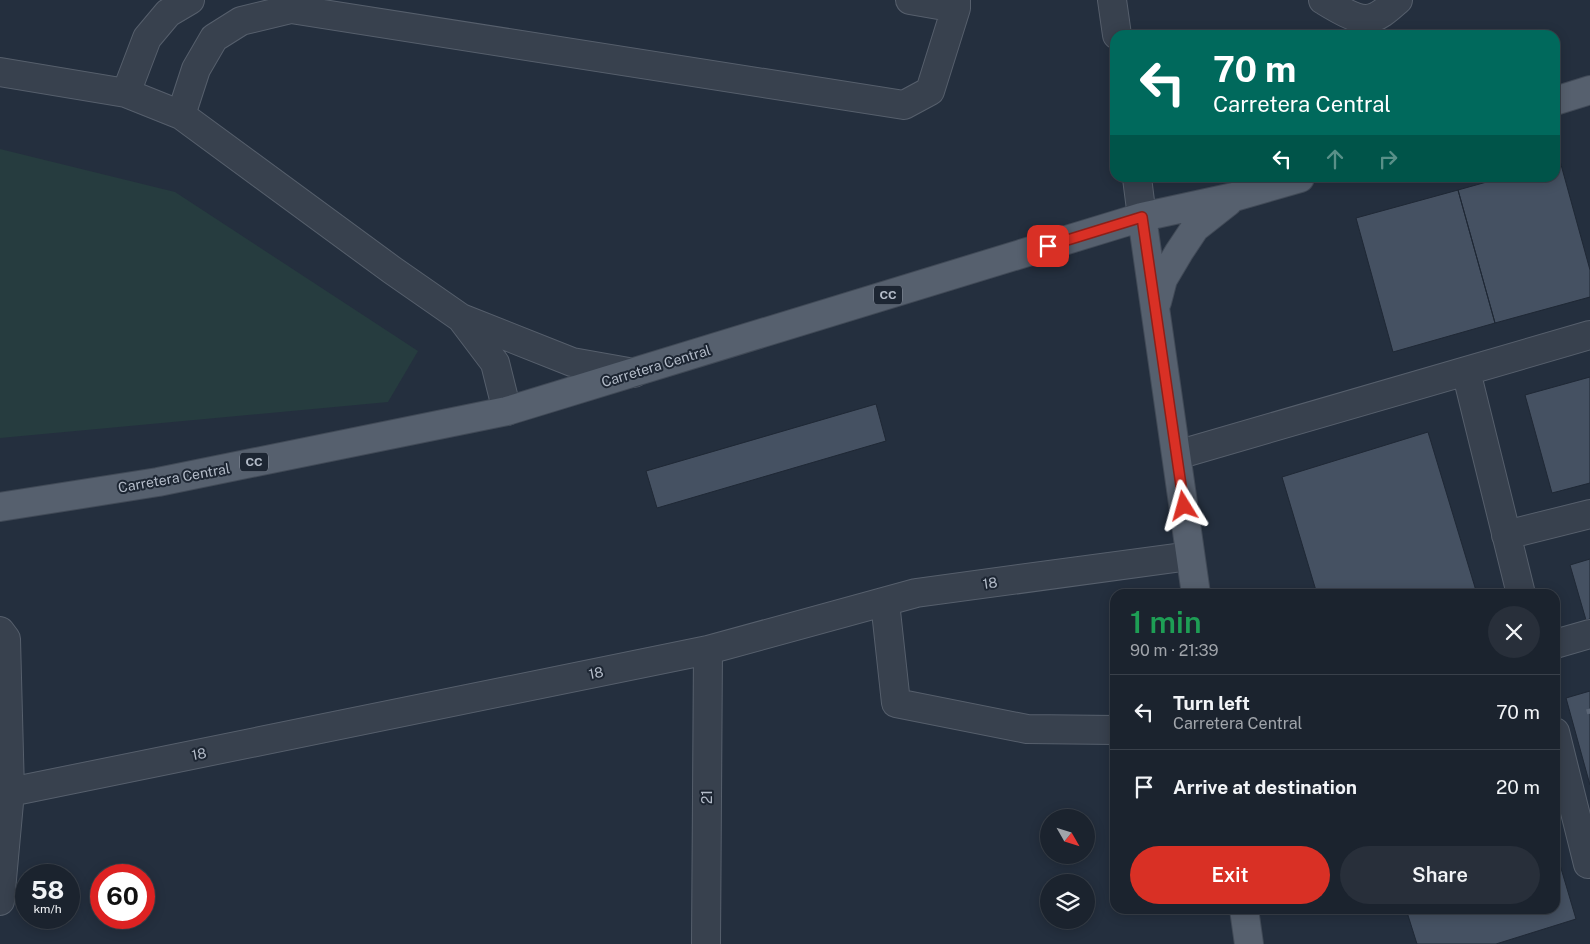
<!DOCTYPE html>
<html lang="en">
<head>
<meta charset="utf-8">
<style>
  body { margin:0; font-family:"Public Sans",sans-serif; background:#282f3a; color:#f1f3f6; height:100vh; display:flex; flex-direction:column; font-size:19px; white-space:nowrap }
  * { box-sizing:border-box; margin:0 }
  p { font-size:16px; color:#a0a4aa }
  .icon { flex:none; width:28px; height:28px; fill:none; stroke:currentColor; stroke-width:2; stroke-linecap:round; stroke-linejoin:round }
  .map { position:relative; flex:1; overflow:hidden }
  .panel { position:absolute; left:1110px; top:589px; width:450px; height:325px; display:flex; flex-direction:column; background:#1b232e; border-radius:15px; box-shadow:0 2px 12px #0003,0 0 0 1px #39404a }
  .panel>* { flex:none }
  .top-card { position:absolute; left:1110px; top:30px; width:450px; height:152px; border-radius:15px; box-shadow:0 2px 12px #0003,0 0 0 1px #39404a; background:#00695c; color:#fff; overflow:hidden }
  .needle { width:32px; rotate:129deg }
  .tools { position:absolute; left:1040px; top:809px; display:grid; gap:10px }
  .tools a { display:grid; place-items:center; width:55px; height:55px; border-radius:50%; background:#1b232e; box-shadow:0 2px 12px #0003,0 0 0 1px #39404a; font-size:25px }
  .speed { position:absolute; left:15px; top:864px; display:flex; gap:10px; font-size:25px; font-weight:700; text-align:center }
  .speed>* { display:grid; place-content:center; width:65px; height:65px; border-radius:50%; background:#1b232e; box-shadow:0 2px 12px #0003,0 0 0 1px #39404a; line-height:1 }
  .speed small { font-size:12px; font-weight:400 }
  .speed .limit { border:8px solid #d22; background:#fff; color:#111 }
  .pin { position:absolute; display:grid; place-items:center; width:42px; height:42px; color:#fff; margin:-21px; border-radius:10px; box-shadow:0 2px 8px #0006 }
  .me { position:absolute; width:55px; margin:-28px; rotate:352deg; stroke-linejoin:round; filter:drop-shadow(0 0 4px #0008) }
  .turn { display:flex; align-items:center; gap:18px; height:105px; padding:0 20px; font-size:22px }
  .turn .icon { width:65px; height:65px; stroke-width:2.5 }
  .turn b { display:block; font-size:35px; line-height:42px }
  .lanes { display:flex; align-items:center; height:48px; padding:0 20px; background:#0003; justify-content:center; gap:25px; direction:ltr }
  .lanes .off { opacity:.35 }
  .round { display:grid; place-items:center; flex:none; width:52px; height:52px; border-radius:26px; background:#282f3a }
  .summary { display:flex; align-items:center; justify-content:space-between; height:85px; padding:0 20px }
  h1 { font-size:30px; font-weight:600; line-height:38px; color:#1e9e55 }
  .action { display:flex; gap:10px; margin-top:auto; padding:10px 20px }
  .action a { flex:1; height:58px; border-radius:30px; background:#d93025; color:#fff; font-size:20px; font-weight:600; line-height:58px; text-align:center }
  .action a+a { background:#282f3a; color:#f1f3f6 }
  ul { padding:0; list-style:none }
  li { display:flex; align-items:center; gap:15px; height:75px; padding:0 20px; border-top:1px solid #39404a }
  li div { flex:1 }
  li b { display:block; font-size:19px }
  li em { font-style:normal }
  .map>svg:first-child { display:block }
  .green { fill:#263c3f }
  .building { fill:#455162; stroke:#1f2835 }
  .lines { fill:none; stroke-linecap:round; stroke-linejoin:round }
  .minor-casing { stroke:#565f6c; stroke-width:30 }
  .major-casing { stroke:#414a57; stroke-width:30 }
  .minor { stroke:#38414e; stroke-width:28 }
  .major { stroke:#56606e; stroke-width:28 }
  .rail { stroke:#5a6575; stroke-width:4; stroke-dasharray:5 5; stroke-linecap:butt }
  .route-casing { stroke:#8d1f18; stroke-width:12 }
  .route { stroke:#d93025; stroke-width:9 }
  .labels { text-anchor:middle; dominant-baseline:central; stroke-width:4; stroke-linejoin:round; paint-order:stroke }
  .shield { fill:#1d2633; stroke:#878f9c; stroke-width:1 }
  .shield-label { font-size:12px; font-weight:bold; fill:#b4bcc9 }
  .street-label { font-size:14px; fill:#b4bcc9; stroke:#1d2633 }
</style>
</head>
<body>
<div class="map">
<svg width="1590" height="944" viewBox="0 0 1590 944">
  <rect width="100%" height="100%" fill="#242f3e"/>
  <!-- green -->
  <path class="green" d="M0,149L175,192L418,351L388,402L0,438Z"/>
  <!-- building -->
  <path class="building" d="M1560,161L1590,270V297L1495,323L1458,190L1501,178H1555V162Z
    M1458,190L1495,323L1393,352L1356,218Z
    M1590,377V483L1552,493L1525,395Z
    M876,404L886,441L657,508L646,471Z
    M1428,432L1477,594H1317L1282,477Z
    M1590,559V619L1586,620L1570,565Z
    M1590,691V785L1566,698Z
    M1555,848L1576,919L1496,944H1417L1406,909H1555Z"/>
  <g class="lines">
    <defs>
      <path id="minor" d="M910,0L956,8
        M1112,0L1117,35
        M1323,0C1333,6 1355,20 1367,19C1379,18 1390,7 1398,0
        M0,72L126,93L181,115L392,270L461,318L572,362L634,373
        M126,93L147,38L168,13L190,0
        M181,115L196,69L214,38L241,21L291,9L904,105L930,91L956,8V0
        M1137,178L1142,217
        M461,318L495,363L507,411
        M1466,371L1521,594
        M1177,455L1590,335
        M1506,535L1590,514
        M885,602L896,703L1027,729L1115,730
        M0,631L6,639L10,792L0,901
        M1555,644L1590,634
        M1555,732L1588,864
        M0,791L10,792L708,650L916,593L1190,556
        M706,944L708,650"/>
      <path id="major" d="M1555,101L1590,90
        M1142,217L1196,594
        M1157,302L1163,279L1179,252L1195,228L1228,202
        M0,507L158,482L507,411L1142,217L1234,197L1300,178
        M1244,909L1249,944"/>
    </defs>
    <!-- minor casing -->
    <use href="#minor" class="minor-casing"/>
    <!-- major casing -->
    <use href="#major" class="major-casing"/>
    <!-- minor -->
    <use href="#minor" class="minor"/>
    <!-- major -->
    <use href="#major" class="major"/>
    <!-- rail -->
    <path class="rail" d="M1588,709L1590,717"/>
  </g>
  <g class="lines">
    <defs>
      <path id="route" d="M1048,246L1142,217L1184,506"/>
    </defs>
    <!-- route casing -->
    <use href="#route" class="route-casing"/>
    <!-- route -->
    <use href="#route" class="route"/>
  </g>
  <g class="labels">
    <!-- shield labels -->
    <g class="shield">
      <rect x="874" y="285.5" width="28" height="19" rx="4"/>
      <rect x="240" y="452.5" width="28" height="19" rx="4"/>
    </g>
    <g class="shield-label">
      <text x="888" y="295">CC</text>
      <text x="254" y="462">CC</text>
    </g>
    <!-- street labels -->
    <g class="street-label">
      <text transform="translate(656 366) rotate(-17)">Carretera Central</text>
      <text transform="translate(174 478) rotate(-10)">Carretera Central</text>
      <text transform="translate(990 583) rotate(-8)">18</text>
      <text transform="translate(596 673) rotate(-11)">18</text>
      <text transform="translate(199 754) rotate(-11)">18</text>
      <text transform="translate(707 797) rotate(-90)">21</text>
    </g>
  </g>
</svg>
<div class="tools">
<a><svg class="needle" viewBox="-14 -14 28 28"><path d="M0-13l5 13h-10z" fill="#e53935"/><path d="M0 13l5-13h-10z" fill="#a0a4aa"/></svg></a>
<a><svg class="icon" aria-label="layers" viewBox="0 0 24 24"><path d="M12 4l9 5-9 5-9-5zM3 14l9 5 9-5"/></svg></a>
</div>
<div class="speed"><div>58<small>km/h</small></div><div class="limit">60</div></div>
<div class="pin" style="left:1048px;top:246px;background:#d93025"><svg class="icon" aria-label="arrive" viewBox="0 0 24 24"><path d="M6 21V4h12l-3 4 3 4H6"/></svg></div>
<svg class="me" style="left:1184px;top:506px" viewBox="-20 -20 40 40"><path d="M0-17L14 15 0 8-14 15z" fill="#d93025" stroke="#fff" stroke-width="4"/></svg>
<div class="top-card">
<div class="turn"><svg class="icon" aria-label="left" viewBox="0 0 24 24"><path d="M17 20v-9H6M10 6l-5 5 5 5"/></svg><div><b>70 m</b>Carretera Central</div></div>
<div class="lanes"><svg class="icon" aria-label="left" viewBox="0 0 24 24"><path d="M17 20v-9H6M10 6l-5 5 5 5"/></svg><svg class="icon off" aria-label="ahead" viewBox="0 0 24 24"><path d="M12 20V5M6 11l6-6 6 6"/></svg><svg class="icon off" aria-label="right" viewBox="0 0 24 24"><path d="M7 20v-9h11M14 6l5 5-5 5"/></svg></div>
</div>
<section class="panel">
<div class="summary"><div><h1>1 min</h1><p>90 m · 21:39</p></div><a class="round"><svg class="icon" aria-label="close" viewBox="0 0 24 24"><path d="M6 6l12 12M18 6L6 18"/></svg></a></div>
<ul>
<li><svg class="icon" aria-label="left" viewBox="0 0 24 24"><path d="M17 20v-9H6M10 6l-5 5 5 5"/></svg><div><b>Turn left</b><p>Carretera Central</p></div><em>70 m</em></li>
<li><svg class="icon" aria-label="arrive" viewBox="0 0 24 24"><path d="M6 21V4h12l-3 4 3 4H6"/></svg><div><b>Arrive at destination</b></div><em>20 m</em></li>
</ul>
<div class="action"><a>Exit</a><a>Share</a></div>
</section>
</div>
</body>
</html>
